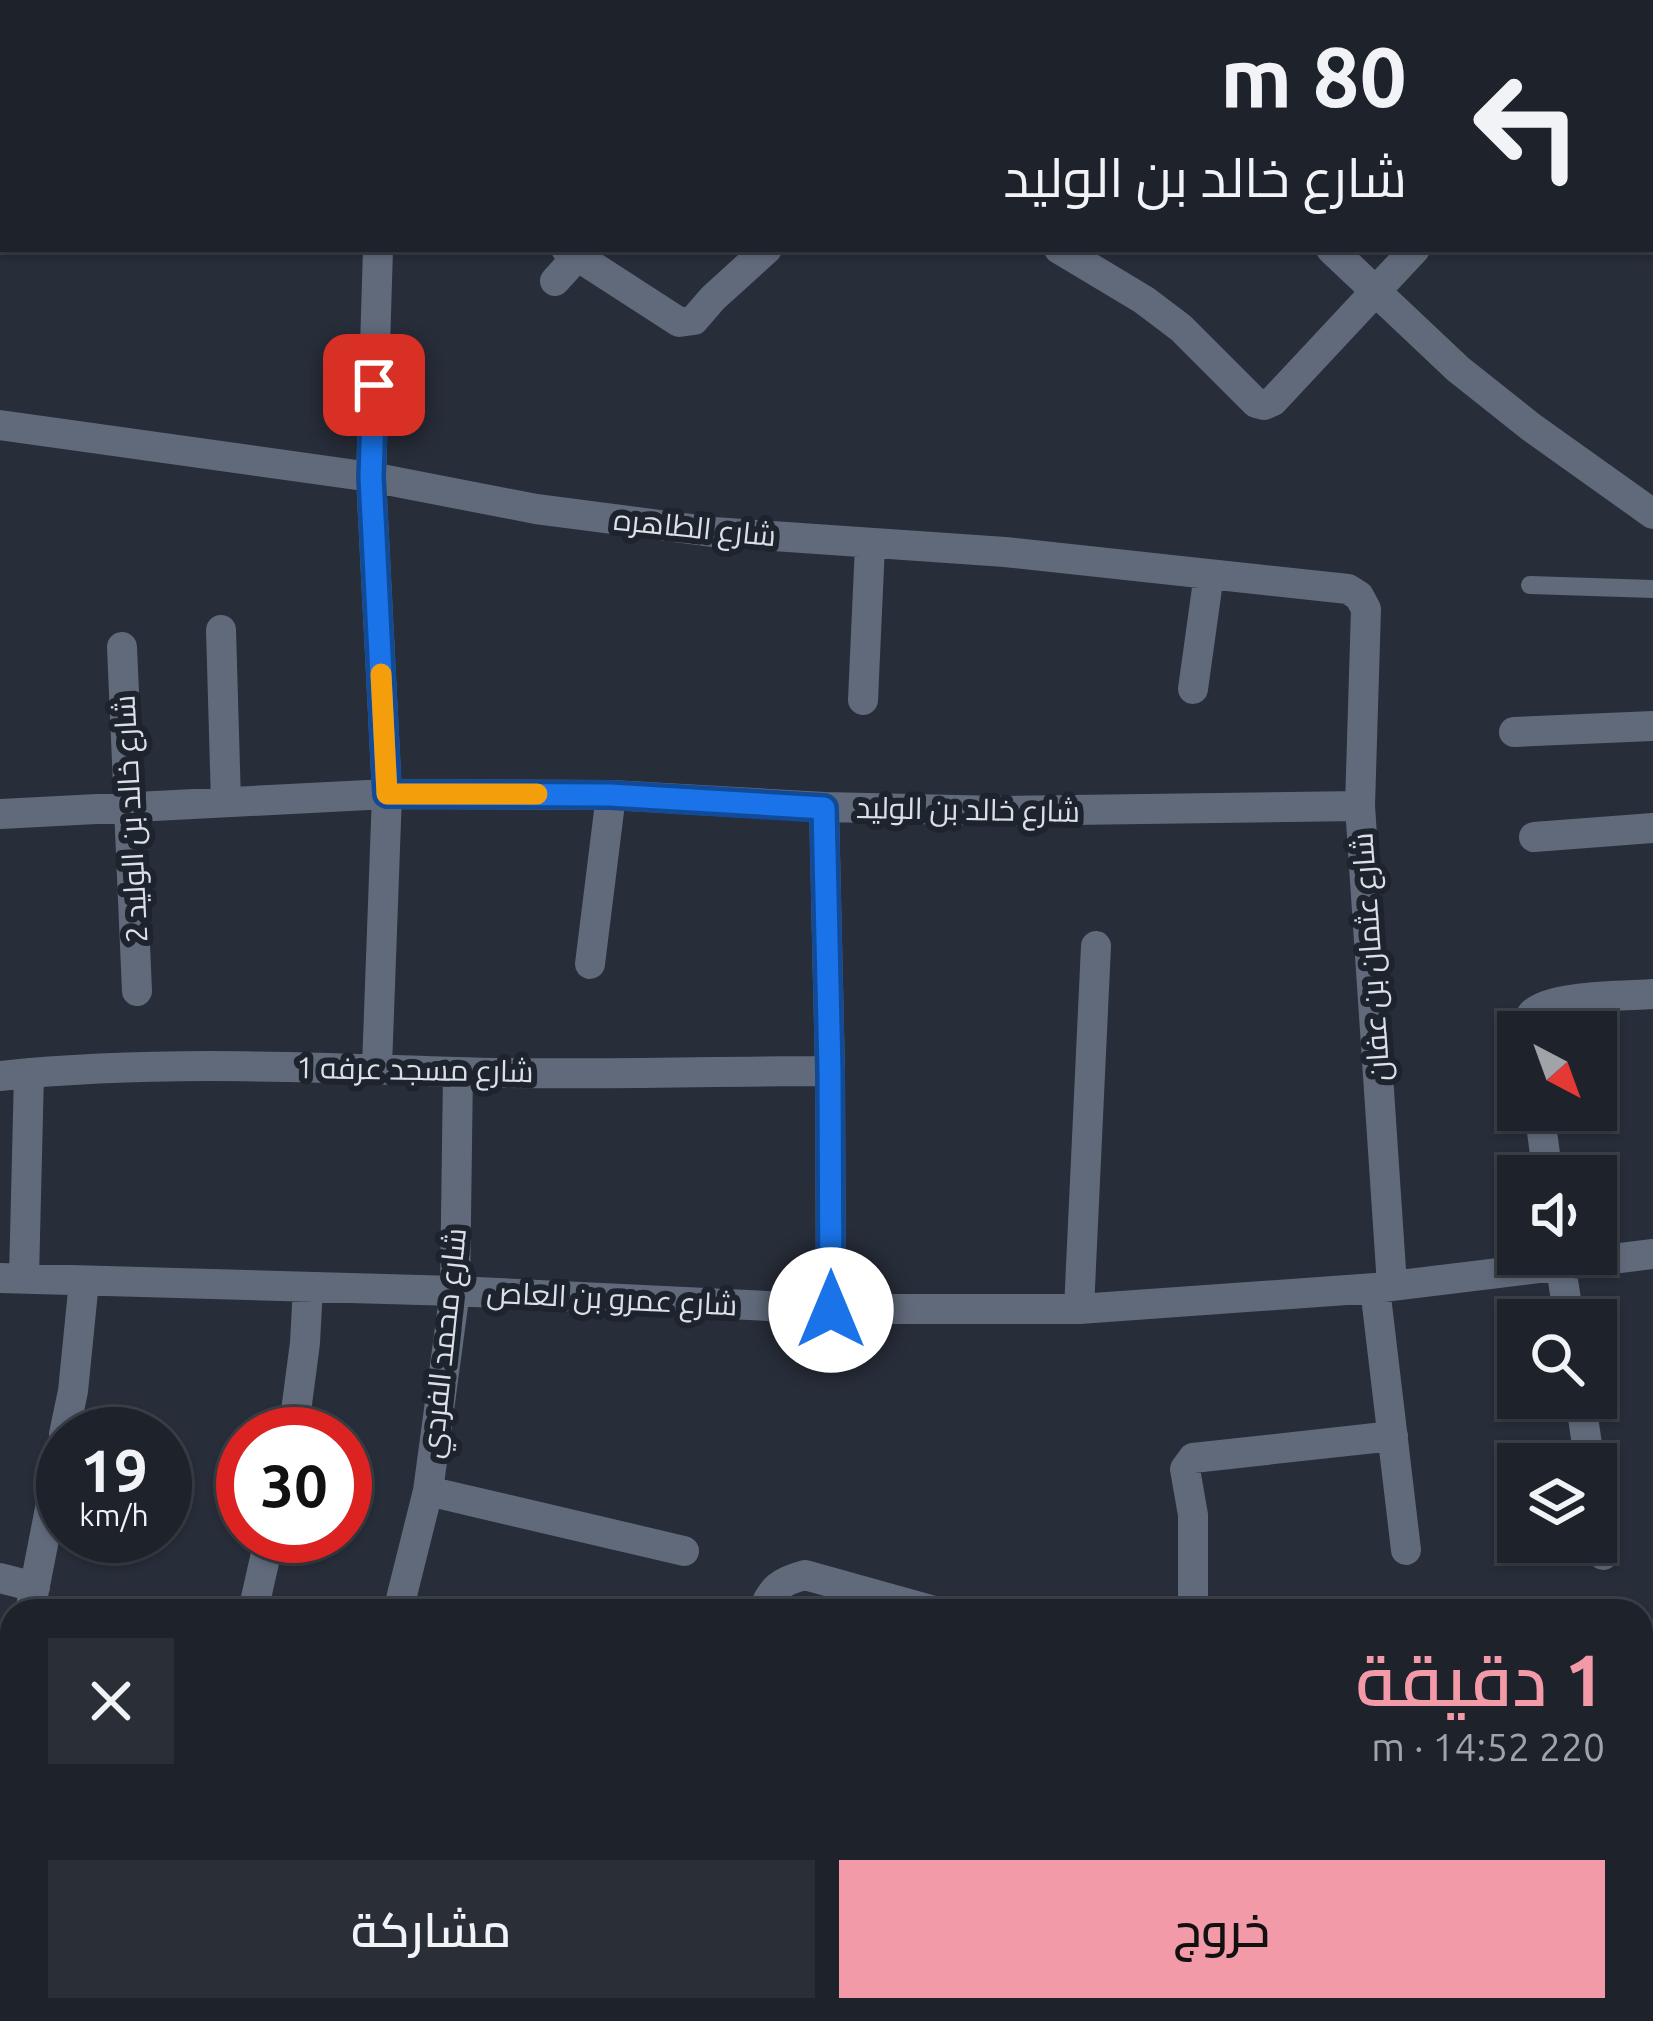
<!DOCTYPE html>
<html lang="ar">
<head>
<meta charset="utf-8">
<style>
  body { margin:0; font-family:Ubuntu,Cairo,sans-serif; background:#2a2f37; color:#f1f3f6; direction:rtl; height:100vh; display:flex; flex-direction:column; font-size:45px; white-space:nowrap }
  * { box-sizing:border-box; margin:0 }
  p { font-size:39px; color:#a0a4a9 }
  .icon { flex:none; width:66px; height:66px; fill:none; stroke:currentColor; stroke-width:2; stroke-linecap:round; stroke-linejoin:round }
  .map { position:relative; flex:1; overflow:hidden; direction:ltr }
  .drawer { position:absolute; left:0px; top:1599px; width:1653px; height:423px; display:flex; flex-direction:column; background:#1d222b; border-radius:36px 36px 0 0; box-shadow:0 3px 9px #0004,0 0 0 3px #3b3f47; direction:rtl }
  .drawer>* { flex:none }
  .banner { position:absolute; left:0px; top:0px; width:1653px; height:252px; box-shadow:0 3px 9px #0004,0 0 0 3px #3b3f47; direction:rtl; background:#1d222b; color:#f1f3f6; overflow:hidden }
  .needle { width:78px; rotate:139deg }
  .fabs { position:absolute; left:1497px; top:1011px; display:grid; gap:24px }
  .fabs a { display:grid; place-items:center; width:120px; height:120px; border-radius:0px; background:#1d222b; box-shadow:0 3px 9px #0004,0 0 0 3px #3b3f47; font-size:60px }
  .speed { position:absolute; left:36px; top:1407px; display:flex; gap:24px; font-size:60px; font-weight:700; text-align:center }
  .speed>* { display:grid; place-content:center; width:156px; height:156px; border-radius:50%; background:#1d222b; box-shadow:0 3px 9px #0004,0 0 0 3px #3b3f47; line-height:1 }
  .speed small { font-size:30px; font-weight:400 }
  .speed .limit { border:18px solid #d22; background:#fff; color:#111 }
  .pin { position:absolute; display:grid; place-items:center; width:102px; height:102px; color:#fff; margin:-51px; border-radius:24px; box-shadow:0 6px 18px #0006 }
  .me { position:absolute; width:132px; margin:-66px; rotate:0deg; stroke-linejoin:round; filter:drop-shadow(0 0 9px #0008) }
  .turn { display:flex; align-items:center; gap:42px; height:252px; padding:0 48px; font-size:54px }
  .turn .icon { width:156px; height:156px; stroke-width:2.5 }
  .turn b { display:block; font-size:84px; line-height:102px }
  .round { display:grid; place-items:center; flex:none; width:126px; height:126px; border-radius:0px; background:#2a2f37 }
  .headline { display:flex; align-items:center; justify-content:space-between; height:204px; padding:0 48px }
  h1 { font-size:72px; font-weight:600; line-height:90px; color:#f39aa8 }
  .button { display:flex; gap:24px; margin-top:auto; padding:24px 48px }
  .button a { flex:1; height:138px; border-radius:0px; background:#f39aa8; color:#111; font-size:48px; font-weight:600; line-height:138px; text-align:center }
  .button a+a { background:#2a2f37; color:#f1f3f6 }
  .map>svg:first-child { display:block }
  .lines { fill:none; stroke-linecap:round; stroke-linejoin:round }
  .lane { stroke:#616a7b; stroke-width:18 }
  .street { stroke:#616a7b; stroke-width:30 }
  .route-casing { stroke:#114b97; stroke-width:30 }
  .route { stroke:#1a73e8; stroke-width:21 }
  .slow { stroke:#f59e0b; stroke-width:21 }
  .labels { text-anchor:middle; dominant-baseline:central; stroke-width:12; stroke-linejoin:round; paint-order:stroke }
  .street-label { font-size:30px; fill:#dbdfe7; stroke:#1d242e }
</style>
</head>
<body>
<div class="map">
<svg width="1653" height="2021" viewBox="0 0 1653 2021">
  <rect width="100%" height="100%" fill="#272d39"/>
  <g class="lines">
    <!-- lane -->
    <path class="lane" d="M1530,585L1653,589"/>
    <!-- street -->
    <path class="street" d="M377,0L378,3
      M753,0L757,3
      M1313,0L1316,3
      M1641,0V3
      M235,3V0
      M612,3L614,0
      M1043,3L1046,0
      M1263,3L1266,0
      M1650,67L1653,104
      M566,249L679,322L694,320L713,298L767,249
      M1059,249L1144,300L1181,328L1256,403L1264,405L1273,401L1415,249
      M1331,249L1458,369L1531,427L1653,514
      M555,281L584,249
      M0,425L371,477L536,509L714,532L1005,552L1348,589L1359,596L1366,609L1360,806L1392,1285
      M221,630L226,802
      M122,647L137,991
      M1193,689L1209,574
      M863,700L870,545
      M1514,732L1653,726
      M824,807L830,1071L831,1309
      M0,814L387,794L611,795L824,807L1001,811L1360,806
      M1534,837L1653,828
      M590,964L611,795
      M1528,1032C1528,1023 1526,1021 1533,1013C1551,995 1626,996 1653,994
      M377,1067L387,794L371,477L378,249
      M0,1076C151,1060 304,1067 456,1072C580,1076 705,1071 830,1071
      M1539,1110L1548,1176
      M1559,1254L1569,1320
      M0,1278L455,1291L831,1309H1079L1375,1288L1653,1254
      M24,1278L29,1073
      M1375,1288L1406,1550
      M1079,1309L1096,946
      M1580,1398L1590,1464
      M64,1434L73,1391L84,1281
      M293,1434L305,1343L308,1287
      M428,1491L684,1551
      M1596,1509L1603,1555
      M0,1578L35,1587
      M30,1611L63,1442
      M253,1611L270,1536
      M398,1611L428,1491L455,1291L458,1072
      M763,1611C771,1589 781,1581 805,1575L934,1611
      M1193,1611V1515L1185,1469L1193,1458L1393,1436
      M1641,1698L1653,1697
      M0,1775L12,1712
      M0,1871L12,1873
      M1641,1948H1653
      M1058,2010L1097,2019
      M136,2021L139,2010
      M309,2021L311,2010
      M669,2021L672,2010
      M905,2021L908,2010
      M1157,2021L1160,2010"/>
  </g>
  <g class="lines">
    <defs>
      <path id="route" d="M374,385L371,477L387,794L610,795L824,808L830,1071L831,1310"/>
    </defs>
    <!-- route casing -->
    <use href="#route" class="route-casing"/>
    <!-- route -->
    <use href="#route" class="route"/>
    <!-- slow -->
    <path class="slow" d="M381,674L387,794H537"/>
  </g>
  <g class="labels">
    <!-- street labels -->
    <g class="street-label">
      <text transform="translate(695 527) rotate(6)">شارع الطاهره</text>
      <text transform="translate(968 809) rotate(1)">شارع خالد بن الوليد</text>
      <text transform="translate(130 819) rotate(-93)">شارع خالد بن الوليد 2</text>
      <text transform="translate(1370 957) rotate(-94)">شارع عثمان بن عفان</text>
      <text transform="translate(415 1069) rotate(1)">شارع مسجد عرفه 1</text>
      <text transform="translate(612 1298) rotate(3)">شارع عمرو بن العاص</text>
      <text transform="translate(443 1343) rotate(-84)">شارع محمد الفردي</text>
    </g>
  </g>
</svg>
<div class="fabs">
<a><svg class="needle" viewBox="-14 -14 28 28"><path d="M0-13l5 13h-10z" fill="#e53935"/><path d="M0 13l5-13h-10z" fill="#a0a4a9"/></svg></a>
<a><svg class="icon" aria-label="sound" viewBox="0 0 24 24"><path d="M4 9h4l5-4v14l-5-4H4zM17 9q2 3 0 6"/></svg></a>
<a><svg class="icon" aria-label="search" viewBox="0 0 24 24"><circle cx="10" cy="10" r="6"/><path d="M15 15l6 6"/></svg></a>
<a><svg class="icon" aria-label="layers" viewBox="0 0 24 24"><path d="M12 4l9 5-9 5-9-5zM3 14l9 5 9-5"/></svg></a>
</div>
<div class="speed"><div>19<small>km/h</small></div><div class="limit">30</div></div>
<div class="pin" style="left:374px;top:385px;background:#d93025"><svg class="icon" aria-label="arrive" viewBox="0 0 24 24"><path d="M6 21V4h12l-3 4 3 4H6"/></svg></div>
<svg class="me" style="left:831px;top:1310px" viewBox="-20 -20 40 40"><circle r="19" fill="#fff"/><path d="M0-13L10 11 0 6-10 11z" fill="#1a73e8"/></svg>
<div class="banner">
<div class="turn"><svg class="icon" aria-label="left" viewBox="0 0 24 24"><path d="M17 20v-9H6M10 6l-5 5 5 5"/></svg><div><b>80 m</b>شارع خالد بن الوليد</div></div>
</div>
<section class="drawer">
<div class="headline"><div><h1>1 دقيقة</h1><p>220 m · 14:52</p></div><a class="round"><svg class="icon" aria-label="close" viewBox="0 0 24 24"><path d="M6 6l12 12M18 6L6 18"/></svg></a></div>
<div class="button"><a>خروج</a><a>مشاركة</a></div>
</section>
</div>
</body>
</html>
